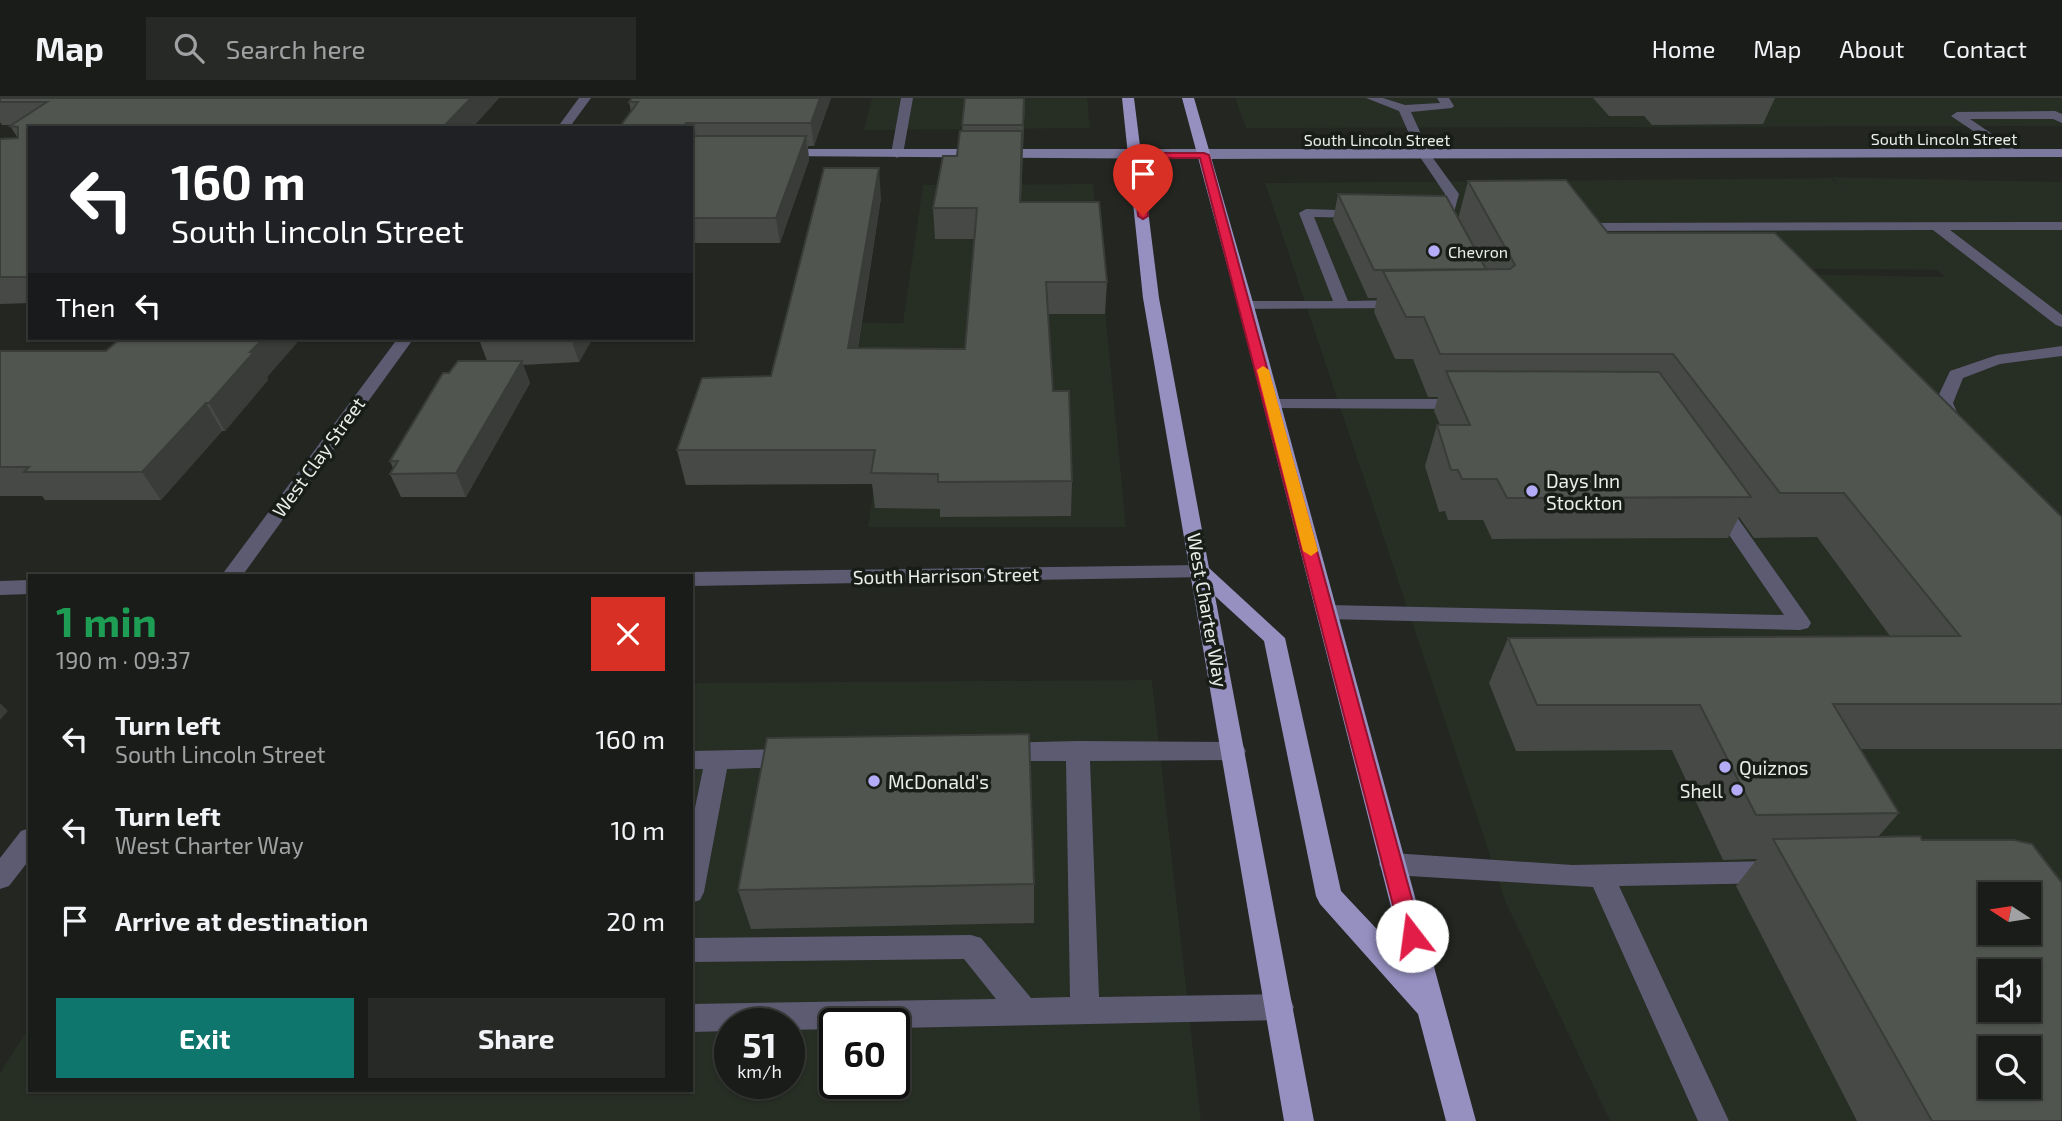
<!DOCTYPE html>
<html lang="en">
<head>
<meta charset="utf-8">
<style>
  body { margin:0; font-family:"Exo 2",sans-serif; background:#272926; color:#f1f3f6; height:100vh; display:flex; flex-direction:column; font-size:26px; white-space:nowrap }
  * { box-sizing:border-box; margin:0 }
  p { font-size:23px; color:#9fa1a2 }
  .icon { flex:none; width:38px; height:38px; fill:none; stroke:currentColor; stroke-width:2; stroke-linecap:round; stroke-linejoin:round }
  .map { position:relative; flex:1; overflow:hidden }
  .panel { position:absolute; left:28px; top:476px; width:665px; height:518px; display:flex; flex-direction:column; background:#1a1c19; border-radius:0px; box-shadow:0 2px 5px #0004,0 0 0 2px #383a38 }
  .panel>* { flex:none }
  .hud { position:absolute; left:28px; top:28px; width:665px; height:214px; border-radius:0px; box-shadow:0 2px 5px #0004,0 0 0 2px #383a38; background:#202124; color:#fff; overflow:hidden }
  .needle { width:46px; rotate:282deg }
  .fabs { position:absolute; left:1978px; top:784px; display:grid; gap:14px }
  .fabs a { display:grid; place-items:center; width:63px; height:63px; border-radius:0px; background:#1a1c19; box-shadow:0 2px 5px #0004,0 0 0 2px #383a38; font-size:35px }
  .speed { position:absolute; left:714px; top:910px; display:flex; gap:14px; font-size:35px; font-weight:700; text-align:center }
  .speed>* { display:grid; place-content:center; width:91px; height:91px; border-radius:50%; background:#1a1c19; box-shadow:0 2px 5px #0004,0 0 0 2px #383a38; line-height:1 }
  .speed small { font-size:18px; font-weight:400 }
  .speed .limit { border:4px solid #111; border-radius:10px; background:#fff; color:#111 }
  .pin { position:absolute; display:grid; place-items:center; width:60px; height:60px; color:#fff; margin:-72px -30px; border-radius:50% 50% 50% 0; rotate:-45deg; box-shadow:0 0 7px #0007 }
  .pin .icon { rotate:45deg }
  .me { position:absolute; width:77px; margin:-38px; rotate:345deg; stroke-linejoin:round; filter:drop-shadow(0 0 5px #0008) }
  .turn { display:flex; align-items:center; gap:24px; height:147px; padding:0 28px; font-size:32px }
  .turn .icon { width:91px; height:91px; stroke-width:2.5 }
  .turn b { display:block; font-size:49px; line-height:60px }
  .then { display:flex; align-items:center; height:66px; padding:0 28px; background:#0003; gap:14px; font-size:26px }
  .round { display:grid; place-items:center; flex:none; width:74px; height:74px; border-radius:0px; background:#272926 }
  .summary { display:flex; align-items:center; justify-content:space-between; height:119px; padding:0 28px }
  h1 { font-size:42px; font-weight:700; line-height:52px; color:#1e9e55 }
  .cta { display:flex; gap:14px; margin-top:auto; padding:14px 28px }
  .cta a { flex:1; height:80px; border-radius:0px; background:#0f766e; color:#fff; font-size:28px; font-weight:700; line-height:80px; text-align:center }
  .cta a+a { background:#272926; color:#f1f3f6 }
  ul { padding:0; list-style:none }
  li { display:flex; align-items:center; gap:21px; height:91px; padding:0 28px }
  li div { flex:1 }
  li b { display:block; font-size:26px }
  li em { font-style:normal }
  header { display:flex; align-items:center; gap:42px; box-sizing:border-box; height:98px; padding:0 35px; background:#1a1c19; border-bottom:2px solid #383a38 }
  header strong { font-size:33px }
  nav { display:flex; gap:38px; margin-inline-start:auto; font-size:24px }
  .search { width:490px; height:63px; background:#272926; display:flex; align-items:center; gap:18px; box-sizing:border-box; padding:0 24px; border-radius:0px; color:#9fa1a2; font-size:26px }
  .map>svg:first-child { display:block }
  .built { fill:#272e24; fill-rule:evenodd }
  .lines { fill:none; stroke-linecap:round; stroke-linejoin:round }
  .lane { fill:#5d5b72; fill-rule:evenodd }
  .street { fill:#5d5b72; fill-rule:evenodd }
  .secondary { fill:#7c799e; fill-rule:evenodd }
  .primary { fill:#9590c0; fill-rule:evenodd }
  .wall { fill:#464945 }
  .shaded-wall { fill:#393c38 }
  .building { fill:#515550; stroke:#393c38; stroke-width:2; fill-rule:evenodd }
  .route { fill:#e11d48; stroke:#92132f; stroke-width:2 }
  .slow { fill:#f59e0b }
  .poi-dot { fill:#b5acf8; stroke:#191d18; stroke-width:2.5 }
  .labels { text-anchor:middle; dominant-baseline:central; stroke-width:7; stroke-linejoin:round; paint-order:stroke }
  .far-street-label { font-size:16px; fill:#ebedea; stroke:#191d18 }
  .far-poi-label { font-size:16px; fill:#ebedea; stroke:#191d18; text-anchor:start }
  .street-label { font-size:19px; fill:#ebedea; stroke:#191d18 }
  .poi-label { font-size:19px; fill:#ebedea; stroke:#191d18; text-anchor:start }
</style>
</head>
<body>
<header>
<strong>Map</strong>
<div class="search"><svg class="icon" aria-label="search" viewBox="0 0 24 24"><circle cx="10" cy="10" r="6"/><path d="M15 15l6 6"/></svg>Search here</div>
<nav><a>Home</a><a>Map</a><a>About</a><a>Contact</a></nav>
</header>
<div class="map">
<svg width="2062" height="1023" viewBox="0 0 2062 1023">
  <rect width="100%" height="100%" fill="#232621"/>
  <!-- built -->
  <path class="built" d="M872,0H1087L1090,30L864,32Z
    M1235,0H2062V28L1246,30Z
    M1831,79L2062,84V1023H1610L1506,805L1265,85L1831,80L1847,94ZM1694,170L1937,172L1945,179L1697,174ZM1990,796H2028V835H1990ZM1990,873H2028V912H1990ZM1990,950H2028V989H1990Z
    M1093,86L1126,429H868L890,283L797,224L903,225L923,87Z
    M1152,582L1201,1023H0V975L30,928V992H691V585ZM730,926H789V985H730ZM835,926H894V985H835Z"/>
  <g class="lines">
    <!-- lane -->
    <path class="lane" d="M901,0H913L903,56L897,60L891,56Z
      M1366,0H1383L1405,7L1440,5L1437,0H1449L1454,8L1452,10L1411,14L1430,56L1459,96L1453,118L1460,130L1458,133H1448L1439,118L1445,96L1418,56L1399,13Z
      M2055,13L2062,16V25L2053,21H1970L2016,52V58L2012,59L1951,18L1957,14Z
      M1306,111L1368,113L1370,116L1363,120L1314,119L1348,203L1402,202L1407,204L1410,207L1407,210L1241,211L1238,208L1241,205L1246,203H1333L1299,115Z
      M2062,124V132H1950L2062,217V229L2056,227L1933,132L1587,133L1580,129L1587,125Z
      M2062,248V258L2000,266L1963,280L1953,305L1963,328L1954,333L1948,332L1935,305L1950,273L1997,257Z
      M1272,301H1465L1474,306L1465,311L1266,310L1263,306Z
      M1718,400L1725,402L1808,520L1811,525L1808,530L1800,532L1327,521L1320,519L1316,514L1320,509L1327,507L1784,517L1708,406Z
      M1078,643L1234,644L1242,646L1246,653L1242,660L1234,662L1090,663L1099,899L1280,896L1290,900L1294,909L1290,918L1280,922L894,930V926H835V931L789,932V926H730V933L691,934V906L996,901L964,861L691,864V840L971,837L981,840L1031,900L1070,899L1066,663H1001L993,661L989,654L993,647L1001,645Z
      M791,651L799,653L803,660L799,667L791,669L727,671L704,794L700,802L691,805V729L703,671H691V653Z
      M1392,755L1572,767L1775,763L1784,766L1788,774L1784,782L1775,785L1619,788L1729,1023H1698L1593,789L1392,777L1383,774L1379,766L1383,758Z"/>
    <!-- street -->
    <path class="street" d="M579,0H591L569,30H557Z
      M398,240H414L242,478H221Z
      M1201,467L1208,469L1211,474L1208,479L691,488V478H683L691,474Z
      M30,482V496L0,497V483Z
      M30,730V761L9,788L0,791V760L21,733Z"/>
    <!-- secondary -->
    <path class="secondary" d="M781,51H2062V59L1204,61L777,58V52Z"/>
    <!-- primary -->
    <path class="primary" d="M1122,0H1134L1159,200L1209,470L1285,540L1341,793L1404,860L1238,208L1182,0H1194L1254,208L1476,1023H1446L1418,916L1320,806L1316,798L1264,543L1215,498L1314,1023H1284L1143,200Z"/>
  </g>
  <!-- wall -->
  <path class="wall" d="M0,0H499L472,30H30V205L0,206V41L18,40L10,28L12,27H2L0,24Z
    M632,0H831L814,48H808L809,62L780,145H691V30H619L631,13L629,4Z
    M965,0H1025L1021,104L1107,184L1105,216H1048L1053,293L1072,383L1071,418L940,419V411L875,410L872,386L686,387L677,352L771,278L881,100L858,250L965,251L974,141H935L933,110L957,58L962,33Z
    M1593,0H1775L1763,26L1652,27L1644,18H1609Z
    M1468,83L1608,135L2062,419V651H1860L1899,715L1878,739L2062,1023H1857L1736,788L1757,761L1723,762L1672,652L1516,653L1489,585L1508,540L1890,538L1817,439L1754,440L1739,419L1728,440L1492,441L1483,422H1448L1445,413L1439,414L1425,368L1437,327H1440L1434,313L1438,299H1428L1413,261H1395L1374,214L1377,200H1368L1333,122L1338,96L1458,121Z
    M121,240H301L267,279L268,282L225,333H222L161,402H45L42,398H0V253H106Z
    M480,240H593L579,264L523,267L530,285L466,399H401L390,376L393,370L390,363L449,275L487,263L479,241Z
    M1034,786V825L751,831L738,792Z"/>
  <!-- shaded-wall -->
  <path class="shaded-wall" d="M471,0H499L472,30H442Z
    M820,0H831L814,48L811,25Z
    M1024,0H1025L1023,48V27Z
    M1022,33V62L1020,134V104Z
    M806,38L809,62L780,145L776,120Z
    M879,70L881,100L852,284L848,250Z
    M264,240H301L267,279L268,282L225,333L209,305Z
    M571,240H593L579,264Z
    M522,263L530,285L466,399L456,375Z
    M206,305L222,333L161,402L142,374Z
    M0,605L8,613L0,622Z"/>
  <!-- building -->
  <path class="building" d="M0,0H471L442,30H30V179H0V41L18,40V29L10,28L47,4H0Z
    M632,0H820L811,25H686L684,28V30H619L638,4H629Z
    M965,0H1024L1023,27H962Z
    M960,33H1022L1020,104H1099L1107,184H1046L1053,293H1069L1072,383L938,384V376L871,375L875,352H677L702,280L771,278L824,70H879L848,250L965,251L977,110H933L943,58H957Z
    M691,38H806L776,120H691Z
    M1566,82L1608,135H1775L2062,419V606H1833L1899,715L1756,717L1700,607H1537L1508,540L1960,538L1844,395H1780L1673,256H1440L1424,219H1406L1383,173L1510,171L1515,167L1468,83Z
    M1338,96L1446,98L1486,171L1374,172Z
    M121,240H264L250,254H254L209,305H206L142,374H24L29,369H0V253H106Z
    M480,240H511L479,241Z
    M458,263H522L456,375L390,376L398,363H390L443,275H449Z
    M1446,273L1659,274L1751,399L1507,400L1497,381H1462L1458,372H1451L1437,327H1470Z
    M1029,636L1034,786L738,792L767,640Z
    M1920,738L1922,742H2014L2032,746L2062,785V1023H1932L1773,741ZM1990,796H2028V835H1990ZM1990,873H2028V912H1990ZM1990,950H2028V989H1990Z"/>
  <!-- route -->
  <path class="route" d="M1133,55H1204L1209,57L1422,838L1419,844L1412,847L1404,844L1401,838L1200,60H1142L1148,118L1143,121L1138,118Z"/>
  <!-- slow -->
  <path class="slow" d="M1263,268L1269,272L1318,453L1311,458L1303,453L1257,272Z"/>
  <!-- markers -->
  <g class="poi-dot">
    <circle cx="1434" cy="153" r="7"/>
    <circle cx="1532" cy="393" r="7"/>
    <circle cx="1725" cy="669" r="7"/>
    <circle cx="874" cy="683" r="7"/>
    <circle cx="1737" cy="692" r="7"/>
  </g>
  <g class="labels">
    <!-- far-street labels -->
    <g class="far-street-label">
      <text x="1944" y="40">South Lincoln Street</text>
      <text x="1377" y="41">South Lincoln Street</text>
    </g>
    <!-- far-poi labels -->
    <g class="far-poi-label">
      <text x="1448" y="153">Chevron</text>
    </g>
    <!-- street labels -->
    <g class="street-label">
      <text transform="translate(318 359) rotate(-54)">West Clay Street</text>
      <text transform="translate(946 477) rotate(-1)">South Harrison Street</text>
      <text transform="translate(1208 512) rotate(80)">West Charter Way</text>
    </g>
    <!-- poi labels -->
    <g class="poi-label">
      <text x="1546" y="382">Days Inn<tspan x="1546" dy="22">Stockton</tspan></text>
      <text x="1739" y="669">Quiznos</text>
      <text x="888" y="683">McDonald's</text>
      <text x="1723" y="692" text-anchor="end">Shell</text>
    </g>
  </g>
</svg>
<div class="fabs">
<a><svg class="needle" viewBox="-14 -14 28 28"><path d="M0-13l5 13h-10z" fill="#e53935"/><path d="M0 13l5-13h-10z" fill="#9fa1a2"/></svg></a>
<a><svg class="icon" aria-label="sound" viewBox="0 0 24 24"><path d="M4 9h4l5-4v14l-5-4H4zM17 9q2 3 0 6"/></svg></a>
<a><svg class="icon" aria-label="search" viewBox="0 0 24 24"><circle cx="10" cy="10" r="6"/><path d="M15 15l6 6"/></svg></a>
</div>
<div class="speed"><div>51<small>km/h</small></div><div class="limit">60</div></div>
<div class="pin" style="left:1143px;top:118px;background:#d93025"><svg class="icon" aria-label="arrive" viewBox="0 0 24 24"><path d="M6 21V4h12l-3 4 3 4H6"/></svg></div>
<svg class="me" style="left:1412px;top:838px" viewBox="-20 -20 40 40"><circle r="19" fill="#fff"/><path d="M0-13L10 11 0 6-10 11z" fill="#e11d48"/></svg>
<div class="hud">
<div class="turn"><svg class="icon" aria-label="left" viewBox="0 0 24 24"><path d="M17 20v-9H6M10 6l-5 5 5 5"/></svg><div><b>160 m</b>South Lincoln Street</div></div>
<div class="then">Then<svg class="icon" aria-label="left" viewBox="0 0 24 24"><path d="M17 20v-9H6M10 6l-5 5 5 5"/></svg></div>
</div>
<section class="panel">
<div class="summary"><div><h1>1 min</h1><p>190 m · 09:37</p></div><a class="round" style="background:#d93025;color:#fff"><svg class="icon" aria-label="close" viewBox="0 0 24 24"><path d="M6 6l12 12M18 6L6 18"/></svg></a></div>
<ul>
<li><svg class="icon" aria-label="left" viewBox="0 0 24 24"><path d="M17 20v-9H6M10 6l-5 5 5 5"/></svg><div><b>Turn left</b><p>South Lincoln Street</p></div><em>160 m</em></li>
<li><svg class="icon" aria-label="left" viewBox="0 0 24 24"><path d="M17 20v-9H6M10 6l-5 5 5 5"/></svg><div><b>Turn left</b><p>West Charter Way</p></div><em>10 m</em></li>
<li><svg class="icon" aria-label="arrive" viewBox="0 0 24 24"><path d="M6 21V4h12l-3 4 3 4H6"/></svg><div><b>Arrive at destination</b></div><em>20 m</em></li>
</ul>
<div class="cta"><a>Exit</a><a>Share</a></div>
</section>
</div>
</body>
</html>
